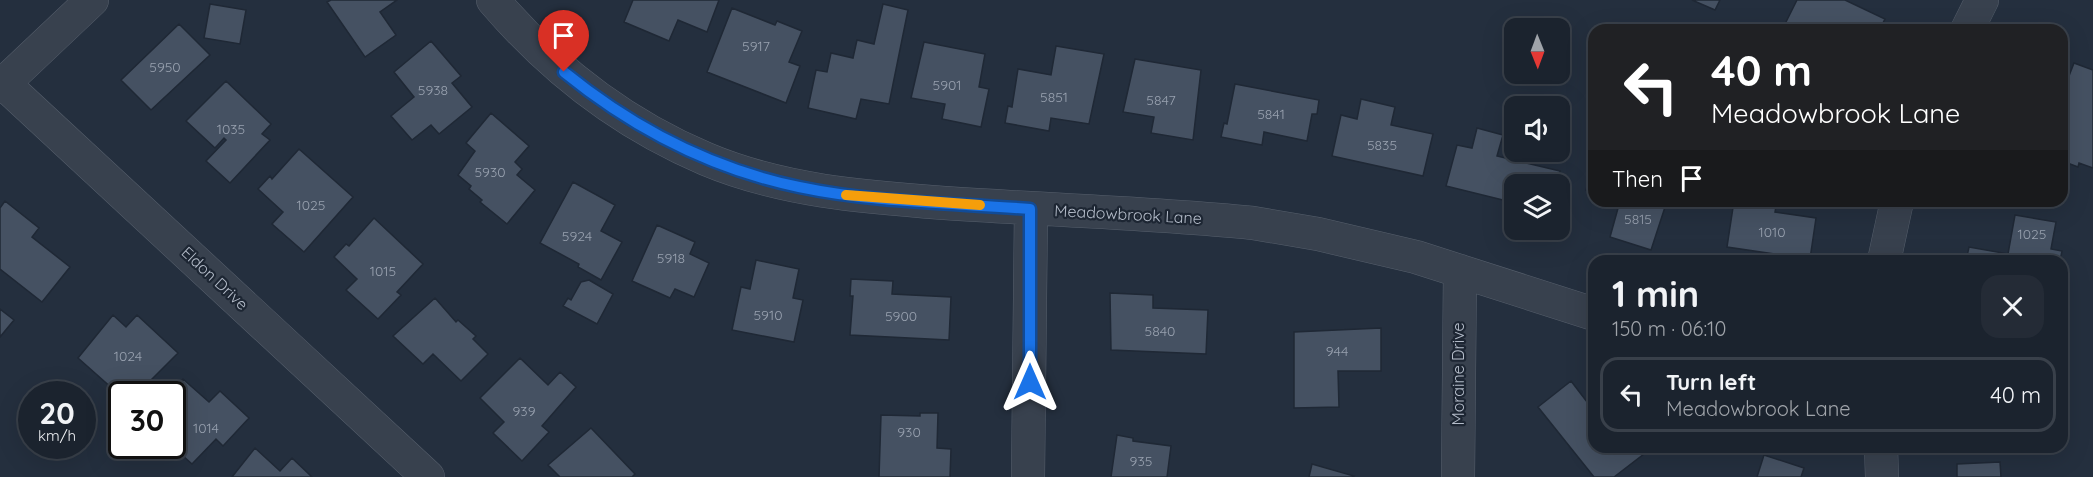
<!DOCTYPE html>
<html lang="en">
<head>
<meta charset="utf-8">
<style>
  body { margin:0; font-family:Quicksand,sans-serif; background:#242b36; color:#f1f3f6; height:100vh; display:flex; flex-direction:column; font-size:22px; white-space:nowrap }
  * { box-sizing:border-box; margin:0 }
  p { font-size:20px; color:#a0a4aa }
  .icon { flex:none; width:33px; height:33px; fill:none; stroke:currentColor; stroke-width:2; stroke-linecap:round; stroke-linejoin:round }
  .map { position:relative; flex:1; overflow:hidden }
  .drawer { position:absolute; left:1588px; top:255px; width:480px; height:198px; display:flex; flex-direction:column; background:#1b232e; border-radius:18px; box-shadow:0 6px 24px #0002,0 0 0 2px #39404a }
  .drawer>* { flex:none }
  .hud { position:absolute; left:1588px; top:24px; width:480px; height:183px; border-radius:18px; box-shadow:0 6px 24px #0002,0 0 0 2px #39404a; background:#202124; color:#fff; overflow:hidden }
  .needle { width:39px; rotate:179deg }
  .tools { position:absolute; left:1504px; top:18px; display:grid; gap:12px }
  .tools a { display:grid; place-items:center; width:66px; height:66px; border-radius:12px; background:#1b232e; box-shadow:0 6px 24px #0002,0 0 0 2px #39404a; font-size:30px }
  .speed { position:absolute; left:18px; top:381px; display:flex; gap:12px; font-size:30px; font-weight:700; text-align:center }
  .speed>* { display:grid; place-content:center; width:78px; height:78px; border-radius:50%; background:#1b232e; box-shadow:0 6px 24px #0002,0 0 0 2px #39404a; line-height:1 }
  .speed small { font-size:15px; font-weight:400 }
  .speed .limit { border:3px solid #111; border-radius:9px; background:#fff; color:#111 }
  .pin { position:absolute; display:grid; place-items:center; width:51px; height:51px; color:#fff; margin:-62px -26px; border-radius:50% 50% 50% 0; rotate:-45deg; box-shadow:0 0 6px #0007 }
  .pin .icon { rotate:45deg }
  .me { position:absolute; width:66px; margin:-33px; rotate:0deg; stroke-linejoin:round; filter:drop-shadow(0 0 4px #0008) }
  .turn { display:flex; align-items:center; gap:21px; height:126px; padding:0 24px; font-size:27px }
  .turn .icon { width:78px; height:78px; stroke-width:2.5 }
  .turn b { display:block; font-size:42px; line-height:51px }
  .then { display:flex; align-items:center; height:57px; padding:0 24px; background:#0003; gap:12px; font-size:22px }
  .round { display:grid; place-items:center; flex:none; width:63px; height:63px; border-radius:18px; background:#242b36 }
  .overview { display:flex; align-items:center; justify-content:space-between; height:102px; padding:0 24px }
  h1 { font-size:36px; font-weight:700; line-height:45px }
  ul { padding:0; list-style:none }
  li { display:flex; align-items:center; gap:18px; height:75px; margin:0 12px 9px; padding:0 12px; border:3px solid #39404a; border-radius:18px }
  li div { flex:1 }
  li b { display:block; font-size:22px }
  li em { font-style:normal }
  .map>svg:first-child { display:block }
  .building { fill:#455162; stroke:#1f2835; stroke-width:1.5 }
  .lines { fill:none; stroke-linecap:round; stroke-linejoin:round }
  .minor-casing { stroke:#565f6c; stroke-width:34 }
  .minor { stroke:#38414e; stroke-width:33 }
  .route-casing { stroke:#114b97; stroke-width:15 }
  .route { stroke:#1a73e8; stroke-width:10 }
  .slow { stroke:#f59e0b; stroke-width:10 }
  .labels { text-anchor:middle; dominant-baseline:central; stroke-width:4.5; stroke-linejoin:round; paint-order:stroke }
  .number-label { font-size:14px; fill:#98a1af }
  .street-label { font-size:16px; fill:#b4bcc9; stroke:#1d2633 }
</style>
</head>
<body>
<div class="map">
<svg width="2093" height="477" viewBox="0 0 2093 477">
  <rect width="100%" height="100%" fill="#242f3e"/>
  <!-- building -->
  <path class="building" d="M331,0H397L380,12L396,35L365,57L327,2Z
    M633,0H719L707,32L678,20L669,41L624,22Z
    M1692,0H1720L1715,10Z
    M1797,0H1845L1885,19L1879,30H1782Z
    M210,4L246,10L240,44L204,38Z
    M883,4L908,10L889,104L861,99L856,119L808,108L816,70L827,72L831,53L853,58L857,40L874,44Z
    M732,8L775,25L777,21L802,31L789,62L800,66L786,103L707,72Z
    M179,24L210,55L151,110L121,80Z
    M431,41L461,76L452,83L472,107L439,134L431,125L412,140L391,116L414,97L394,72Z
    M924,42L985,54L979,87L989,89L981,127L942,119L945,104L911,98Z
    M1056,46L1104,54L1089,124L1051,118L1049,131L1005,123L1008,106L1012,107L1018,69L1051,75Z
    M1135,59L1201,70L1193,140L1151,133L1154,117L1123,112Z
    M2074,63L2093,70V168L2079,163L2078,167L2062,161V94Z
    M226,81L271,124L262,134L270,140L230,183L206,161L226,140L224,138L215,148L186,121Z
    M1235,84L1319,100L1317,114H1312L1307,141L1264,132L1262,145L1221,137L1224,123L1227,124Z
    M1361,99L1395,107L1391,125L1433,134L1423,176L1332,156L1341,115L1357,119Z
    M491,113L529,146L515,162L522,169L517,175L535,190L507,224L480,202L482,200L469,189L471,186L458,175L475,151L466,143Z
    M1477,128L1503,135L1497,156L1560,171L1556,184H1515V203L1446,186L1457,145L1472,148Z
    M299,149L353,197L304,252L272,224L283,212L258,189L270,176L272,179Z
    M1594,164V193L1586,190Z
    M573,182L615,205L601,231L622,242L601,280L578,267L579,264L540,243Z
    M5,201L39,228L32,237L70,267L42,302L0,269V208Z
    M1620,201H1667L1651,250L1610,237Z
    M1734,201H1777L1775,212L1816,218L1810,259L1727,247Z
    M2015,215L2056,222L2051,249L2062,251L2060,261H1966L1969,247L2008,254Z
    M374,218L423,264L397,292L401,295L378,319L346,290L357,279L334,257L346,244L349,246Z
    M657,225L695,242L690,254L709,263L694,297L675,289L670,298L632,281Z
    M756,260L799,269L793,298L803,300L794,342L732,330L741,287L750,289Z
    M851,279L893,281L892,294L951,297L949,340L850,335L853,296H850Z
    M589,280L613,294L597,324L563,306L568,298L571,300L581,282Z
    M1110,293L1153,295V308L1208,310L1206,354L1111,350Z
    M435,298L456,322L458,320L476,336L473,339L488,354L461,381L433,354L423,364L393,336Z
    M0,309L14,320L0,337Z
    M113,315L126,327L137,315L178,353L137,394H122V397L78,358Z
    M1381,328V371H1338L1339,407L1294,408V332Z
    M520,358L548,385L560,372L576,387L542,426L549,432L522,461L493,433L504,422L480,398Z
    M183,379L209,402L220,391L249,418L223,446L216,439L192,464L172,446L171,392Z
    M1571,381L1594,411V447H1653L1614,477H1594L1538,407Z
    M920,413H938L937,448L951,449L950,477H879L881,415L920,416Z
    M591,428L635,474L632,477H560L548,465Z
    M1117,435L1133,438V441L1171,446L1167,477H1111Z
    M255,448L280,471L292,458L312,477H232Z
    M1764,455L1804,468L1801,477H1757Z
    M2000,462L2001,477H1957V464Z
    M1312,464L1354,476L1353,477H1309Z"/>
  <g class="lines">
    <defs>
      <path id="minor" d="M493,0C551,68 623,124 706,159C782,191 864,197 945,203C1048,210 1151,213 1253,223L1318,234L1416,257L1594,314
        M1967,30L1982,0
        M0,80L428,477
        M0,87L92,0
        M1884,261L1897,201
        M1881,447L1882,477
        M1028,477L1031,209
        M1458,477L1460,271"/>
    </defs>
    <!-- minor casing -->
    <use href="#minor" class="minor-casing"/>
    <!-- minor -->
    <use href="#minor" class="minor"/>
  </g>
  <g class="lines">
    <defs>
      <path id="route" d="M564,72C633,128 712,169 799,187C875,203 954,203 1030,209V382"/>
    </defs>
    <!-- route casing -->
    <use href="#route" class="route-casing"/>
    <!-- route -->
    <use href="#route" class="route"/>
    <!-- slow -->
    <path class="slow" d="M846,195L980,205"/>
  </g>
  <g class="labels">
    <!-- number labels -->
    <g class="number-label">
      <text x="756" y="46">5917</text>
      <text x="165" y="67">5950</text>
      <text x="947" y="85">5901</text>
      <text x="433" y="90">5938</text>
      <text x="1054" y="97">5851</text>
      <text x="1161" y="100">5847</text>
      <text x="1271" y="114">5841</text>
      <text x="231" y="129">1035</text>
      <text x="1382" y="145">5835</text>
      <text x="490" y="172">5930</text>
      <text x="311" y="205">1025</text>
      <text x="1638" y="219">5815</text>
      <text x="1772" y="232">1010</text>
      <text x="2032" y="234">1025</text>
      <text x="577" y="236">5924</text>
      <text x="671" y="258">5918</text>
      <text x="383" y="271">1015</text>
      <text x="768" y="315">5910</text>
      <text x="901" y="316">5900</text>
      <text x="1160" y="331">5840</text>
      <text x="1337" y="351">944</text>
      <text x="128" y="356">1024</text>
      <text x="524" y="411">939</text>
      <text x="206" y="428">1014</text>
      <text x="909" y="432">930</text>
      <text x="1141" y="461">935</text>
    </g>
    <!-- street labels -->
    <g class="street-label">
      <text transform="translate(1128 214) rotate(3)">Meadowbrook Lane</text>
      <text transform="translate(215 278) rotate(43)">Eldon Drive</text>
      <text transform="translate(1458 374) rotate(-90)">Moraine Drive</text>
    </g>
  </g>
</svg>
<div class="tools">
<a><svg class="needle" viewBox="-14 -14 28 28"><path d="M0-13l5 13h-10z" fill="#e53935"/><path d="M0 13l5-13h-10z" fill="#a0a4aa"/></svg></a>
<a><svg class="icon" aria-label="sound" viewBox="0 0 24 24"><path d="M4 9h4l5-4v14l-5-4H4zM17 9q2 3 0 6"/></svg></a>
<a><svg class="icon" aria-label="layers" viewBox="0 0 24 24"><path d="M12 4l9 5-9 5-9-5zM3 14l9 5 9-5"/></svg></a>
</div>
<div class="speed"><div>20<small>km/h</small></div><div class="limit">30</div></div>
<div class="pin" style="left:564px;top:72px;background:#d93025"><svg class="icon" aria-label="arrive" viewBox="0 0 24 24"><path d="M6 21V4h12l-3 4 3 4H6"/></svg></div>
<svg class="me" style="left:1030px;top:382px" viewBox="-20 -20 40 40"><path d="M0-17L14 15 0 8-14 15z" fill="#1a73e8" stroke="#fff" stroke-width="4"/></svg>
<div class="hud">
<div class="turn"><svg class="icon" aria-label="left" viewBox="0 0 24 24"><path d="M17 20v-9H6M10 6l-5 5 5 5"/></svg><div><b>40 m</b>Meadowbrook Lane</div></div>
<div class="then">Then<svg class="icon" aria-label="arrive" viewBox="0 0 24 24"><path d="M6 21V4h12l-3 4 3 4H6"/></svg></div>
</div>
<section class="drawer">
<div class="overview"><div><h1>1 min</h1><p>150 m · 06:10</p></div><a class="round"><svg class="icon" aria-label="close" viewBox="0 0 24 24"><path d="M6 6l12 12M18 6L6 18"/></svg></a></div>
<ul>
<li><svg class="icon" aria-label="left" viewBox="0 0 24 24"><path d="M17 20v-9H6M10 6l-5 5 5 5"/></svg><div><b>Turn left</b><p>Meadowbrook Lane</p></div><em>40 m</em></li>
</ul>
</section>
</div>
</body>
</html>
